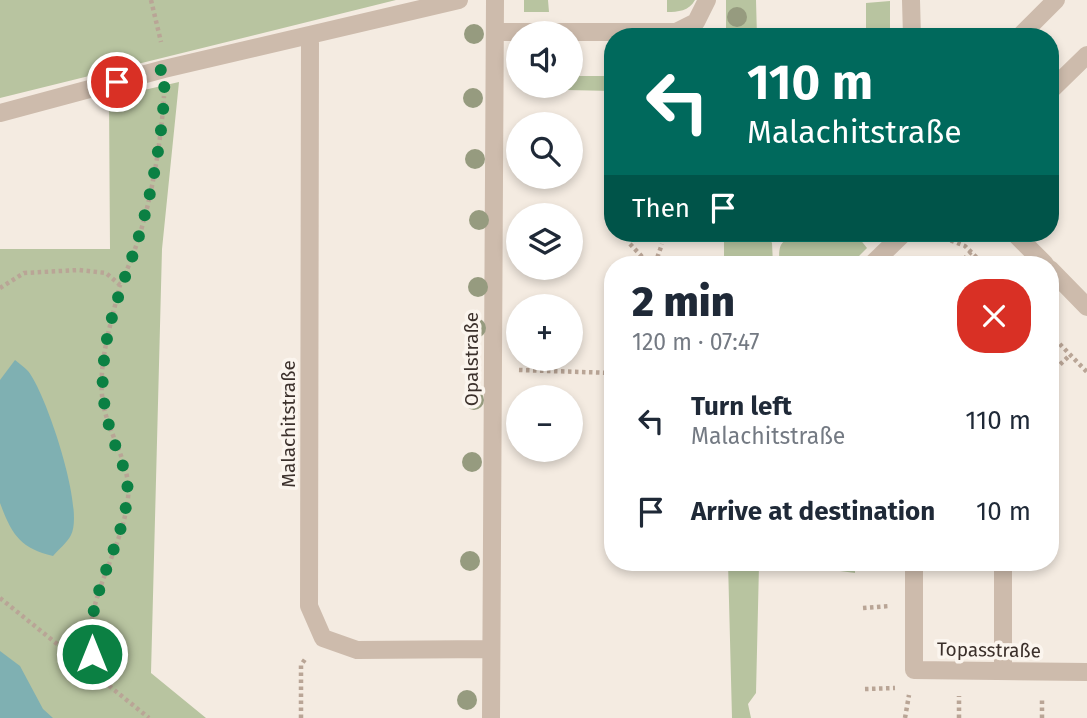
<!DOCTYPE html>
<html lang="en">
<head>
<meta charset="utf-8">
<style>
  body { margin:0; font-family:"Fira Sans",sans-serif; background:#f2f2f3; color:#1f2937; height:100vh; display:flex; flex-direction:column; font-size:26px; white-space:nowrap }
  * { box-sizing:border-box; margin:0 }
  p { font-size:23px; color:#747a83 }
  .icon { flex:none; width:38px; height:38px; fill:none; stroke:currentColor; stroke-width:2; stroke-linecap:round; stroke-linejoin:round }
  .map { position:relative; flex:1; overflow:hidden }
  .drawer { position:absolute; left:604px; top:256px; width:455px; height:315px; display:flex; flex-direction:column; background:#fff; border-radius:28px; box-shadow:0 4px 10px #0003 }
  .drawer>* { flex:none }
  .hud { position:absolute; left:604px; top:28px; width:455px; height:214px; border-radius:28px; box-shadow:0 4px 10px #0003; background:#00695c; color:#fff; overflow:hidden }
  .buttons { position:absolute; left:506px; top:21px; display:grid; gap:14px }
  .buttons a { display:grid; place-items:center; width:77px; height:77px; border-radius:50%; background:#fff; box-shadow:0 4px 10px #0003; font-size:35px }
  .pin { position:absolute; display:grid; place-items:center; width:60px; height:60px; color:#fff; margin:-30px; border:4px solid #fff; border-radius:50%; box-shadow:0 2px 7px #0007 }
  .me { position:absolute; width:77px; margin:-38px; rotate:0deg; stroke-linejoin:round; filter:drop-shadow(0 0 5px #0008) }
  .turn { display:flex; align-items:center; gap:24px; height:147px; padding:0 28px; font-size:32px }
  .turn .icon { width:91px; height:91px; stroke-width:2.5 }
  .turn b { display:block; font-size:49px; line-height:60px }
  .then { display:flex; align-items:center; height:66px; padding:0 28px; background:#0003; gap:14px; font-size:26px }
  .round { display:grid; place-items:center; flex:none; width:74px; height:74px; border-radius:28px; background:#f2f2f3 }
  .head { display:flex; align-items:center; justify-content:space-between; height:119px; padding:0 28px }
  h1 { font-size:42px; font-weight:800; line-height:52px }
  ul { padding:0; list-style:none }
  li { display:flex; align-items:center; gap:21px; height:91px; padding:0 28px }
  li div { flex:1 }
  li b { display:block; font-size:26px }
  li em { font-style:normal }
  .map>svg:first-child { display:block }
  .green { fill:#b8c4a0 }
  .water { fill:#7fb0b2 }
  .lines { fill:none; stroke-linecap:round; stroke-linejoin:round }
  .path { stroke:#b9a596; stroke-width:4.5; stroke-dasharray:3.5 3.5; stroke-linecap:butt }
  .minor { stroke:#cdbbac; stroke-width:18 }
  .tree { fill:#969b7f }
  .route { stroke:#0b8043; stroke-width:12; stroke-dasharray:0 21.6 }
  .labels { text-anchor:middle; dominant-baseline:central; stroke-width:7; stroke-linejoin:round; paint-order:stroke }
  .street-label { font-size:19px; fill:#3b302b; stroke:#fbf5ee }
</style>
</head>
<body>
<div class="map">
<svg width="1087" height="718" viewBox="0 0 1087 718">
  <rect width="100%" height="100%" fill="#f4ebe1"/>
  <!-- green -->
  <path class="green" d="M0,0H396L0,98Z
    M524,0H548L549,12H524Z
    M667,0H695C689,11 678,12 667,12Z
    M726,0H756L757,37H726Z
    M890,1V37H866V3Z
    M571,76H612V91L522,89V86H570Z
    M179,82L162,249L151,673L206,718H0V249H110L109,98Z
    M724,233H766L772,243L773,264H724Z
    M801,233H848L852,238H859L867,248L851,264H779C779,238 781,244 801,233Z
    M728,562H773L759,565L756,693L748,704L751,718H732Z
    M812,562H855V573L818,568Z"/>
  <!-- water -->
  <path class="water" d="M15,360C19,363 24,367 28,371C46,393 85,509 71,535C67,543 58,550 53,556C20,548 12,535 0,503V380Z
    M0,651L20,666L43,709L53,718H0Z"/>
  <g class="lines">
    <!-- path -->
    <path class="path" d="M151,0L161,42
      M931,233L965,246L983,264
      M630,244L649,264
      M655,264L662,244
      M959,264L971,252
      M0,288L24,273L79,270L106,273L120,285C147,231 160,155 164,96
      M1050,334L1087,372
      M519,370L612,373
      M1050,374L1070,355
      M0,598L149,718
      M863,608L889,606
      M95,674C93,661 88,645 90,632C94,585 123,545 128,498C132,463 105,431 102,395C99,359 112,320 120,285
      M865,689L895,688
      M301,718V665L306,658
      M905,718L909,695
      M959,718V696
      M1042,718V697"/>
    <!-- minor -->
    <path class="minor" d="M911,0L912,37
      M495,32H676L696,22L707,0
      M310,37L309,606L323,638L357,650L491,649
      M1019,37L1056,0
      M1050,91L1087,55
      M0,113L164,69L459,0
      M1014,233L1045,264
      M872,264L904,233
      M1050,269L1087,307
      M914,562V670L1087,672
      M1003,562V671
      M491,718L495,0"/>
  </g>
  <!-- trees -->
  <g class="tree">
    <circle cx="737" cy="17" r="10"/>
    <circle cx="474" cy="34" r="10"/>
    <circle cx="473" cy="98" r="10"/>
    <circle cx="475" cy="159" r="10"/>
    <circle cx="479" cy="220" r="10"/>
    <circle cx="478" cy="287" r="10"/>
    <circle cx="476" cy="328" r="10"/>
    <circle cx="474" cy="400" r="10"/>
    <circle cx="472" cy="462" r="10"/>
    <circle cx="470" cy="561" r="10"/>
    <circle cx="467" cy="700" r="10"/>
  </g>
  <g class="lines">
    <!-- route -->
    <path class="route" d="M92,654C84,600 120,552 127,500C131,474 116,453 110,429C103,405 101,384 104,360C107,326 119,294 130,263C149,212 167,123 164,69L117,82"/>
  </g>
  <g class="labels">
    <!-- street labels -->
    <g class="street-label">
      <text transform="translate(471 359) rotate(-90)">Opalstraße</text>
      <text transform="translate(288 424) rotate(-90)">Malachitstraße</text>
      <text transform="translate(989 650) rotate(1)">Topasstraße</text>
    </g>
  </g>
</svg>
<div class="buttons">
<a><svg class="icon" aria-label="sound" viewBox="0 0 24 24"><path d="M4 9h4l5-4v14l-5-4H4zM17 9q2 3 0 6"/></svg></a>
<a><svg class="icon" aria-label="search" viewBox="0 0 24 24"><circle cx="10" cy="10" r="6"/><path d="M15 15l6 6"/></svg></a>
<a><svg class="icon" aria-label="layers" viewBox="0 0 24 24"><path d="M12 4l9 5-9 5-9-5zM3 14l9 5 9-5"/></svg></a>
<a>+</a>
<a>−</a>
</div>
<div class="pin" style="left:117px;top:82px;background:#d93025"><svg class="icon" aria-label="arrive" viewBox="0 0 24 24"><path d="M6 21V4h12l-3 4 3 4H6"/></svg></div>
<svg class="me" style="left:92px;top:654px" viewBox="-20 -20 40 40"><circle r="17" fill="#0b8043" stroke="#fff" stroke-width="3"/><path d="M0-11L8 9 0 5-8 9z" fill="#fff"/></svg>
<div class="hud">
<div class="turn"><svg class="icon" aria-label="left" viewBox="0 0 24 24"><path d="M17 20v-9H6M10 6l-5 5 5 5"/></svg><div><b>110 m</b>Malachitstraße</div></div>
<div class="then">Then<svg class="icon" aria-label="arrive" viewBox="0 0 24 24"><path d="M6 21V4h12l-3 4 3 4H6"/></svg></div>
</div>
<section class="drawer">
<div class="head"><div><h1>2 min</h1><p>120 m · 07:47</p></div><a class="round" style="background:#d93025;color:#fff"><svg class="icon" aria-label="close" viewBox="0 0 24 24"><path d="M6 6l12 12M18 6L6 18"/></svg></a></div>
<ul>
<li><svg class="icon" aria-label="left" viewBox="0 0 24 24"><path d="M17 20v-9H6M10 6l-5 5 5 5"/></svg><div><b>Turn left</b><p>Malachitstraße</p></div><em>110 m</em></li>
<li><svg class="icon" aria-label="arrive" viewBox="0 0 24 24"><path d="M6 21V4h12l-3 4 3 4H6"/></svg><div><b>Arrive at destination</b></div><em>10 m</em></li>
</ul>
</section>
</div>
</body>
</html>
